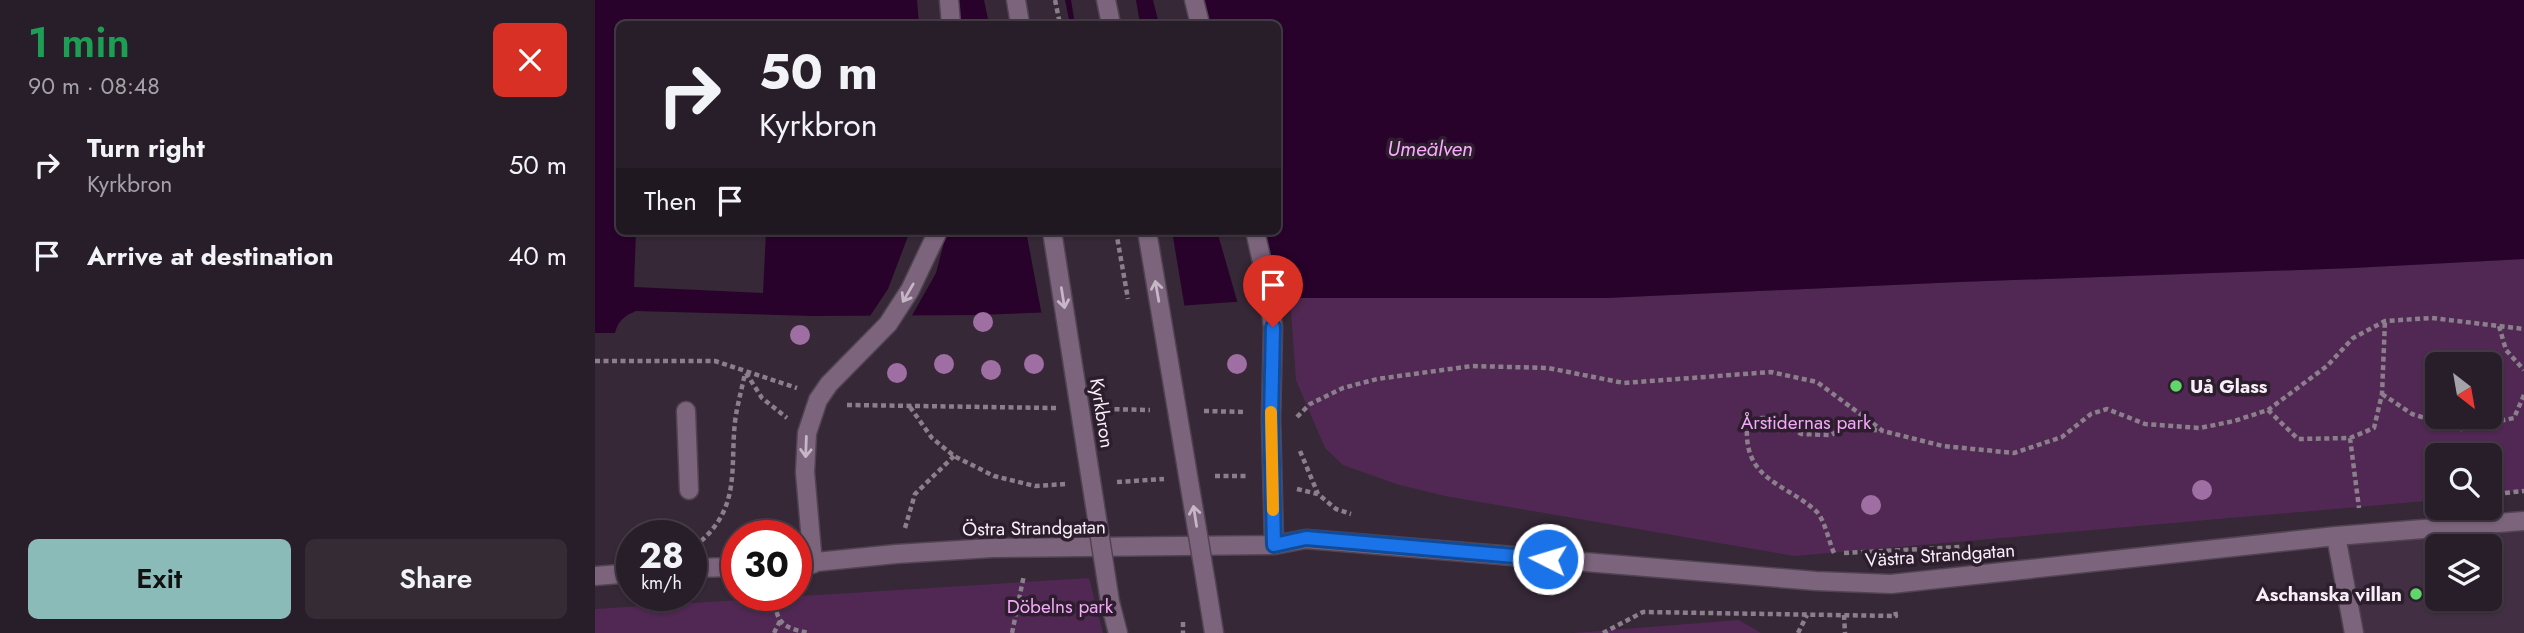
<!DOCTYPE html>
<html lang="en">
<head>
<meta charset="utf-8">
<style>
  body { margin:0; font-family:Jost,sans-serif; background:#342b35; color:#f1f3f6; height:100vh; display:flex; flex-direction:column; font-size:26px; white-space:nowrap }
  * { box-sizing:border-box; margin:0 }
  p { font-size:23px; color:#a5a2a8 }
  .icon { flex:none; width:38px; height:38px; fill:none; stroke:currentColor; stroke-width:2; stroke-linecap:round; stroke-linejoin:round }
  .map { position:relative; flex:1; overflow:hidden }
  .sheet { display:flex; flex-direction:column; background:#281e29; width:595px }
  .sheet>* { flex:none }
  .banner { position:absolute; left:21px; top:21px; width:665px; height:214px; border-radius:10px; box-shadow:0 2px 5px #0004,0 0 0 2px #443c46; background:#281e29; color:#f1f3f6; overflow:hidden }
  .needle { width:46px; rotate:149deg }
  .fabs { position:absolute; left:1830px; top:352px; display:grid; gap:14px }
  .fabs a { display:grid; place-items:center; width:77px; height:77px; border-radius:10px; background:#281e29; box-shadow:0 2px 5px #0004,0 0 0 2px #443c46; font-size:35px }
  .speed { position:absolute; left:21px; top:520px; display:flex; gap:14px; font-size:35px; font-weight:700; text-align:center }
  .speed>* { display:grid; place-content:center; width:91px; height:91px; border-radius:50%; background:#281e29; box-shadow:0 2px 5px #0004,0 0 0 2px #443c46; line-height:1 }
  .speed small { font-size:18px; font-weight:400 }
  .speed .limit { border:10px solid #d22; background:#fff; color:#111 }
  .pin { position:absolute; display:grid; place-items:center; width:60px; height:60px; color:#fff; margin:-72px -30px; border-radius:50% 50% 50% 0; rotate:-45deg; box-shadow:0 0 7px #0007 }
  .pin .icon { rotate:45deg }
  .me { position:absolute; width:77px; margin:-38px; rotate:275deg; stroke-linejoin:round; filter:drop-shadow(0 0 5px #0008) }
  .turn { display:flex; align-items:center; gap:24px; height:147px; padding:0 28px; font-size:32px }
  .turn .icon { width:91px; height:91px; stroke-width:2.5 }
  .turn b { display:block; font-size:49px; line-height:60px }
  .then { display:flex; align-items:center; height:66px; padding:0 28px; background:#0003; gap:14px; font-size:26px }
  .round { display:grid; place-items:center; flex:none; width:74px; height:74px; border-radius:10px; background:#342b35 }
  .summary { display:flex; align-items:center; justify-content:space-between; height:119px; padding:0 28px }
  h1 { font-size:42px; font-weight:600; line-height:52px; color:#1e9e55 }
  .primary-button { display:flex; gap:14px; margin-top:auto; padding:14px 28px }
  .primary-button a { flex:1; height:80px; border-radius:10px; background:#8bbbb9; color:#111; font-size:28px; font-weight:600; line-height:80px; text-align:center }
  .primary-button a+a { background:#342b35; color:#f1f3f6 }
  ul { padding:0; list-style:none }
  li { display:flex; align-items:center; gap:21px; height:91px; padding:0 28px }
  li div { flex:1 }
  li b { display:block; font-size:26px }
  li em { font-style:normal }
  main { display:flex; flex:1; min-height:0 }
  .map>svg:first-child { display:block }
  .built { fill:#422f43; fill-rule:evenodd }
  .green { fill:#502853; fill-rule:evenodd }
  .water { fill:#28022b; fill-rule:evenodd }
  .pier { fill:#362837 }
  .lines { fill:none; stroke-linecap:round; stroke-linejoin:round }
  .minor-casing { stroke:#514452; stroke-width:21 }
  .path { stroke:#8b7f8c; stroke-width:4.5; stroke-dasharray:5 3.5; stroke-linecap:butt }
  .minor { stroke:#7c647d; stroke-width:18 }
  .minor-bridge-casing { stroke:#514452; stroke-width:21; stroke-linecap:butt }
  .path-bridge { stroke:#8b7f8c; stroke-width:4.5; stroke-dasharray:5 3.5; stroke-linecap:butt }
  .minor-bridge { stroke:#7c647d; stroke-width:18 }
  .tree { fill:#9f6ea2 }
  .oneway { stroke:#c6b7c7 }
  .route-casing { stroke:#114b97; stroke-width:18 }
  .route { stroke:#1a73e8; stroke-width:12 }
  .slow { stroke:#f59e0b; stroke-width:12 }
  .poi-dot { fill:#60d56a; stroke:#2c1e2d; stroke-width:2.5 }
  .labels { text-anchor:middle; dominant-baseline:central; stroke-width:7; stroke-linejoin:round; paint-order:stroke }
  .poi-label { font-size:19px; font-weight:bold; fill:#f8eef8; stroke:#2c1e2d; text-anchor:start }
  .street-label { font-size:19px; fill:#f8eef8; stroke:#2c1e2d }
  .park-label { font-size:19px; fill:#f5a7f9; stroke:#2c1e2d }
  .water-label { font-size:21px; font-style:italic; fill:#f9aafc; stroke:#2c1e2d }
</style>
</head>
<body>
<main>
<section class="sheet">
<div class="summary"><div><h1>1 min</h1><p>90 m · 08:48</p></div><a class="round" style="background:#d93025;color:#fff"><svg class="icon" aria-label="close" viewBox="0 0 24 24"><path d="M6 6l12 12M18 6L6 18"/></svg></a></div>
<ul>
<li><svg class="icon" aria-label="right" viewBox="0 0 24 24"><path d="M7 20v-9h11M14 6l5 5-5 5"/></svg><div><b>Turn right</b><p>Kyrkbron</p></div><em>50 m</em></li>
<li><svg class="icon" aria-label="arrive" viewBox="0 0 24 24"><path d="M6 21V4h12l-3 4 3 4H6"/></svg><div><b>Arrive at destination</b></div><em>40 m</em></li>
</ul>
<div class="primary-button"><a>Exit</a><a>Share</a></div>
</section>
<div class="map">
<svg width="1929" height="633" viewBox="0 0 1929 633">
  <rect width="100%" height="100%" fill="#362837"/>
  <!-- built -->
  <path class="built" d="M1929,522V633H1759L1741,536ZM1843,546H1895V598H1843Z"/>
  <!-- green -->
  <path class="green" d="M1929,259V491L1895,494V455H1843V500L1199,556L850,496L801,484L748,465L730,448L701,380L695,298H1011L1364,282L1758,268ZM1843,364H1895V416H1843Z
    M494,578L508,633H0V609Z
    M1144,620L1166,633H978Z"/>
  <!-- water -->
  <path class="water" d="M0,0H1929V259L1758,268L1364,282L1011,298H695L541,309L384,315L218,316L41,311C29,316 23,321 20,333H0ZM24,24H682V231H24Z"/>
  <!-- pier -->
  <path class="pier" d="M322,0H358L360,24H324Z
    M389,0H470L475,24H394Z
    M476,0H541L545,24H480Z
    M558,0H602L609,24H564Z
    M41,231H171L168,293L39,287Z
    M315,231H352L341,273L315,319H273L293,289Z
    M431,231H577L590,309L447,316Z
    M622,231H669L690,302L643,304Z"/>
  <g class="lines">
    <defs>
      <path id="minor" d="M354,0L356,24
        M421,0L425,24
        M511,0L516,24
        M599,0L605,24
        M660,231L672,284L678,327L676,419L679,545
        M91,411L94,490
        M1741,536L1759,633
        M201,564L301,554L397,548L679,545L711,539L1221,581L1296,584L1741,536L1929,521
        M218,564L210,472L212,433L223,400L234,384L293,324L315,290L343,231
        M96,568L142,567
        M0,576L37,573
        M611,583L619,633
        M515,602L523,633"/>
    </defs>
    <!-- minor casing -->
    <use href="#minor" class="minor-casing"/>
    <!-- path -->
    <path class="path" d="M460,0L465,24
      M1904,326L1911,350L1929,370
      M0,361H120L202,388
      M151,373L167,398L192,418
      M1787,394L1817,414L1866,429L1919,418L1929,395
      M252,405L461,408
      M315,407L337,438L359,456L399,476L440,486L471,484
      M511,409L555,410
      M1673,410L1703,439L1755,438L1779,428L1787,394L1790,321
      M609,411L650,412
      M702,417L715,404L748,388L782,379L877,366L953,368L1029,383L1176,372L1222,382L1288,431L1348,446L1419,453L1467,437L1496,414L1512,409L1550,424L1605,428L1639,421L1673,410L1732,366L1758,338L1790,321L1837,318L1929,329
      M1755,438L1764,508
      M705,451L723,494
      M620,476H653
      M522,482L569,479
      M702,489L723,494L741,509L756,514
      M1910,493L1929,491
      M310,528L320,494L359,456
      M106,541C146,506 135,466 140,422C142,405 147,389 150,373
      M1239,553C1234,542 1230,521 1222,512C1191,483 1149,481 1152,427L1163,418H1182L1206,434L1236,435L1252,426L1286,431
      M1249,553L1366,547
      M180,595C180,623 188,628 214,633
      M1249,615L1250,633
      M588,622V633
      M179,633L185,621
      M417,633L429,575
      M1008,633L1048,612L1301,616L1300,610
      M1203,633L1212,615"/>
    <!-- minor -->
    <use href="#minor" class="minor"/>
    <defs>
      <path id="minor-bridge" d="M457,231L515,602
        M552,231L611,583"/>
    </defs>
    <!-- minor-bridge casing -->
    <use href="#minor-bridge" class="minor-bridge-casing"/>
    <!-- path-bridge -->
    <path class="path-bridge" d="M521,231L533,299"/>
    <!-- minor-bridge -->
    <use href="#minor-bridge" class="minor-bridge"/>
  </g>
  <!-- trees -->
  <g class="tree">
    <circle cx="388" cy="322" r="10"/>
    <circle cx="205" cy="335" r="10"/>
    <circle cx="349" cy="364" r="10"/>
    <circle cx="439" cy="364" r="10"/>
    <circle cx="642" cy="364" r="10"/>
    <circle cx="396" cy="370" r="10"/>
    <circle cx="302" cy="373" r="10"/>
    <circle cx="1607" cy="490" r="10"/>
    <circle cx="1276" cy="505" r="10"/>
  </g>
  <!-- one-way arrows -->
  <defs><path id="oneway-shaft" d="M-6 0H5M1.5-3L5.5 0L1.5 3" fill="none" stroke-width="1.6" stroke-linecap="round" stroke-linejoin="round" transform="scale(1.75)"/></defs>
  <g class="oneway">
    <use href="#oneway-shaft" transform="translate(562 291) rotate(-100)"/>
    <use href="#oneway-shaft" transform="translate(313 293) rotate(120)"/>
    <use href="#oneway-shaft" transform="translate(468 298) rotate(81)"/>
    <use href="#oneway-shaft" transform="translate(211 447) rotate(92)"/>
    <use href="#oneway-shaft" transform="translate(600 516) rotate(-99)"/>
  </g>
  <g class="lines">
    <defs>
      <path id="route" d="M678,327L676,419L679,545L711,538L953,559"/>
    </defs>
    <!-- route casing -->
    <use href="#route" class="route-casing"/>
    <!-- route -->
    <use href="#route" class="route"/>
    <!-- slow -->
    <path class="slow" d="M676,412L678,510"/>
  </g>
  <!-- markers -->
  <g class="poi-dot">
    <circle cx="1581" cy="386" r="7"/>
    <circle cx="1821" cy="594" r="7"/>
  </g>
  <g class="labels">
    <!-- poi labels -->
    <g class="poi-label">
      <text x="1595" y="386">Uå Glass</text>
      <text x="1807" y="594" text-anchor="end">Aschanska villan</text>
    </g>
    <!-- street labels -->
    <g class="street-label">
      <text transform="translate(507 413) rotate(81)">Kyrkbron</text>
      <text transform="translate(439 528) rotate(-1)">Östra Strandgatan</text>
      <text transform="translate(1345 555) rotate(-4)">Västra Strandgatan</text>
    </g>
    <!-- park labels -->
    <g class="park-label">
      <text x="1211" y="422">Årstidernas park</text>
      <text x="465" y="606">Döbelns park</text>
    </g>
    <!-- water labels -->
    <g class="water-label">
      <text x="835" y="149">Umeälven</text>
    </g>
  </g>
</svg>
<div class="fabs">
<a><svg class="needle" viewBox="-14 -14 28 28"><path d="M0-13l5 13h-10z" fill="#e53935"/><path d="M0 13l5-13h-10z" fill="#a5a2a8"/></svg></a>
<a><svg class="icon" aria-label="search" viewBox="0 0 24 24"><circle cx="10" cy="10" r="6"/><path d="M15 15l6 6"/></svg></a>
<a><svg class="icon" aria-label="layers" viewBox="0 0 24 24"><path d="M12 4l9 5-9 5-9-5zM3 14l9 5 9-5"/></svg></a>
</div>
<div class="speed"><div>28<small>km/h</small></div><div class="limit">30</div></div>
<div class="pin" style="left:678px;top:327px;background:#d93025"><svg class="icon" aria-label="arrive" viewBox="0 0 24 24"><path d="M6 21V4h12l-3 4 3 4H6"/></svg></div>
<svg class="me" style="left:953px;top:559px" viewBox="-20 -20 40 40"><circle r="17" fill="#1a73e8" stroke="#fff" stroke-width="3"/><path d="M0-11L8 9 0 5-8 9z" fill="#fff"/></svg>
<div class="banner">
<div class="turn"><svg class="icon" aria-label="right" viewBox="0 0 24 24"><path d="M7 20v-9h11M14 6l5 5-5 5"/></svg><div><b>50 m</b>Kyrkbron</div></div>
<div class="then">Then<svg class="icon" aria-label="arrive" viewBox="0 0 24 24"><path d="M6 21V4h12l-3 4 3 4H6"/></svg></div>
</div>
</div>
</main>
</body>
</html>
